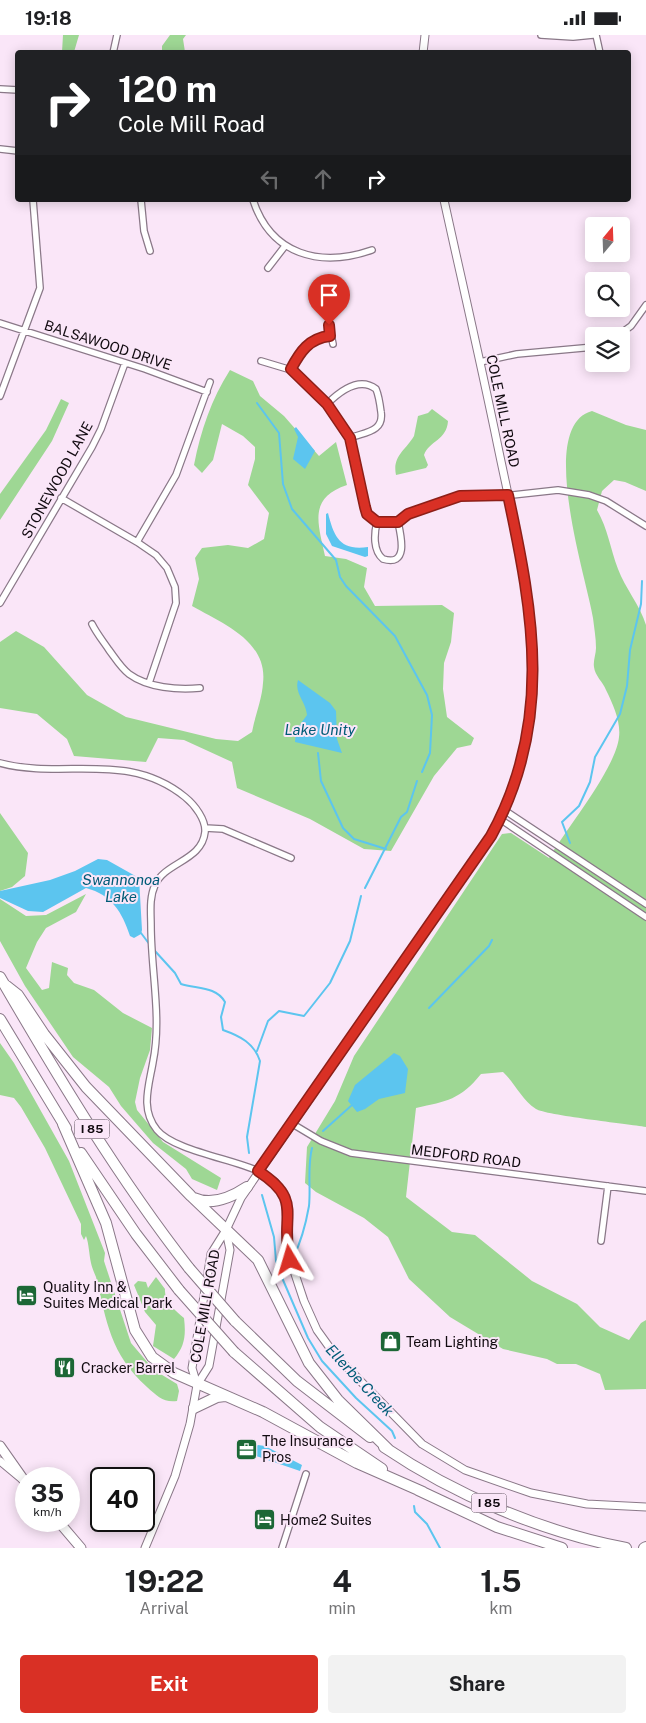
<!DOCTYPE html>
<html lang="en">
<head>
<meta charset="utf-8">
<style>
  body { margin:0; font-family:"Public Sans",sans-serif; background:#f2f2f2; color:#202124; height:100vh; display:flex; flex-direction:column; font-size:19px; white-space:nowrap }
  * { box-sizing:border-box; margin:0 }
  p { font-size:16px; color:#757577 }
  .icon { flex:none; width:28px; height:28px; fill:none; stroke:currentColor; stroke-width:2; stroke-linecap:round; stroke-linejoin:round }
  .map { position:relative; height:1513px; overflow:hidden }
  .details { display:flex; flex-direction:column; background:#fff; flex:1 }
  .details>* { flex:none }
  .banner { position:absolute; left:15px; top:15px; width:616px; height:152px; border-radius:5px; box-shadow:0 2px 12px #0003; background:#202124; color:#fff; overflow:hidden }
  .needle { width:32px; rotate:19deg }
  .fabs { position:absolute; left:585px; top:182px; display:grid; gap:10px }
  .fabs a { display:grid; place-items:center; width:45px; height:45px; border-radius:5px; background:#fff; box-shadow:0 2px 12px #0003; font-size:25px }
  .speed { position:absolute; left:15px; top:1432px; display:flex; gap:10px; font-size:25px; font-weight:700; text-align:center }
  .speed>* { display:grid; place-content:center; width:65px; height:65px; border-radius:50%; background:#fff; box-shadow:0 2px 12px #0003; line-height:1 }
  .speed small { font-size:12px; font-weight:400 }
  .speed .limit { border:2px solid #111; border-radius:8px; background:#fff; color:#111 }
  .pin { position:absolute; display:grid; place-items:center; width:42px; height:42px; color:#fff; margin:-51px -21px; border-radius:50% 50% 50% 0; rotate:-45deg; box-shadow:0 0 5px #0007 }
  .pin .icon { rotate:45deg }
  .me { position:absolute; width:55px; margin:-28px; rotate:353deg; stroke-linejoin:round; filter:drop-shadow(0 0 4px #0008) }
  .turn { display:flex; align-items:center; gap:18px; height:105px; padding:0 20px; font-size:22px }
  .turn .icon { width:65px; height:65px; stroke-width:2.5 }
  .turn b { display:block; font-size:35px; line-height:42px }
  .lanes { display:flex; align-items:center; height:48px; padding:0 20px; background:#0003; justify-content:center; gap:25px; direction:ltr }
  .lanes .off { opacity:.35 }
  .eta { display:flex; justify-content:space-evenly; align-items:center; height:85px; text-align:center }
  .eta b { font-size:30px; font-weight:700; line-height:35px }
  .action { display:flex; gap:10px; margin-top:auto; padding:10px 20px }
  .action a { flex:1; height:58px; border-radius:5px; background:#d93025; color:#fff; font-size:20px; font-weight:700; line-height:58px; text-align:center }
  .action a+a { background:#f2f2f2; color:#202124 }
  .status { display:flex; justify-content:space-between; align-items:center; height:35px; padding:0 25px; background:#fff; direction:ltr }
  .status svg { height:14px; fill:currentColor }
  .map>svg:first-child { display:block }
  .green { fill:#9ed794 }
  .water { fill:#5cc5ef }
  .lines { fill:none; stroke-linecap:round; stroke-linejoin:round }
  .stream { stroke:#5cc5ef; stroke-width:2 }
  .minor-casing { stroke:#8a7888; stroke-width:8 }
  .tertiary-casing { stroke:#8a7888; stroke-width:9 }
  .primary-casing { stroke:#8a7888; stroke-width:11 }
  .motorway-casing { stroke:#8a7888; stroke-width:12 }
  .minor { stroke:#fff; stroke-width:5.5 }
  .tertiary { stroke:#fff; stroke-width:7 }
  .primary { stroke:#fff; stroke-width:9 }
  .motorway { stroke:#fff; stroke-width:10 }
  .motorway-bridge-casing { stroke:#8a7888; stroke-width:12; stroke-linecap:butt }
  .motorway-bridge { stroke:#fff; stroke-width:10 }
  .route-casing { stroke:#8d1f18; stroke-width:12 }
  .route { stroke:#d93025; stroke-width:9 }
  .labels { text-anchor:middle; dominant-baseline:central; stroke-width:4; stroke-linejoin:round; paint-order:stroke }
  .shield { fill:#fae6f8; stroke:#574c56; stroke-width:1 }
  .shield-label { font-size:12px; font-weight:bold; fill:#110a10 }
  .street-label { font-size:14px; fill:#110a10; stroke:#fae6f8 }
  .poi-label { font-size:14px; fill:#110a10; stroke:#fae6f8; text-anchor:start }
  .water-label { font-size:15px; font-style:italic; fill:#005b77; stroke:#fae6f8 }
</style>
</head>
<body>
<div class="status"><b>19:18</b><svg viewBox="0 0 49 12"><path d="M0 12V9h3v3zM5 12V6h3v6zM10 12V3h3v9zM15 12V0h3v12zM26 1h20v11H26zM47 4h2v5h-2z"/></svg></div>
<div class="map">
<svg width="646" height="1513" viewBox="0 0 646 1513">
  <rect width="100%" height="100%" fill="#fae6f8"/>
  <!-- green -->
  <path class="green" d="M63,0H79L74,17H62Z
    M170,0H186L183,4L185,17H162V11Z
    M230,335L253,346L260,361L284,381L319,421L336,407L347,450C308,463 318,488 325,521L346,524L367,533L364,552L375,571L442,570L454,578L451,607L444,628L443,654L447,682L474,703L471,710L457,713L434,741L391,816L364,814L310,784L237,753L232,727L184,705L158,703L146,727L74,721L67,704L37,679L0,673V607L16,596L44,612L87,660L126,682L216,704L238,706L252,697C255,681 262,664 263,648C268,606 222,588 192,571L199,544L195,523L202,513L228,510L248,513L264,504L269,478L248,450L255,424V412L243,401L222,389L213,425L202,438L194,430C201,395 211,365 230,335Z
    M61,364L69,368L52,406L0,485V459L46,395Z
    M432,374L448,386C447,405 429,406 424,420L428,430L426,433L396,440C392,421 406,415 414,401L418,381L428,378Z
    M592,376L626,390L646,395V456L625,447L614,445L602,456L597,475C608,494 610,513 618,534C625,553 640,570 646,590V1092C628,1089 545,1080 536,1074C521,1064 515,1048 503,1037L481,1039C460,1065 447,1066 416,1073L406,1162L452,1197L475,1200L532,1246L577,1269L600,1292L629,1305L641,1288L646,1285V1354L605,1355L600,1339L576,1329H557L547,1324L503,1314L450,1282L409,1244L388,1202L364,1183L316,1157L305,1148L307,1112L335,1066L354,1021L502,799L511,798L549,823C567,793 616,733 619,702C621,687 613,669 606,655C603,647 595,641 594,632C593,626 596,619 596,613C596,603 594,592 593,583C587,544 536,391 592,376Z
    M0,778L28,818L25,841L12,852L0,856Z
    M86,859L76,877L46,893L37,907L26,933L42,955L49,953L52,927L68,933L67,940L74,948L94,955L123,978L152,993L150,1015L140,1043L135,1067L137,1075L163,1107L221,1143L217,1155L192,1144L186,1134L153,1108L121,1071L109,1052L73,1022L25,951L0,906V864L26,881L46,880Z
    M0,1008L14,1028L69,1126L105,1218L104,1226L131,1308L154,1335L177,1349L179,1356L177,1366C164,1368 157,1361 147,1352C110,1318 107,1288 96,1242C94,1237 92,1233 91,1228C89,1219 89,1209 86,1201L84,1205L81,1199V1189L45,1113L21,1072L14,1063L0,1060Z
    M156,1242L165,1254C164,1267 175,1275 184,1283C186,1300 185,1311 174,1324L153,1311L156,1290L145,1277L134,1250L138,1246L146,1247L148,1253Z"/>
  <!-- water -->
  <path class="water" d="M296,392L315,416L305,434L293,424L298,402L294,394Z
    M328,478C334,502 340,516 368,512V521L365,522L332,511L326,499V479Z
    M298,645L330,668L336,676L337,704L342,718L295,707L296,695L307,680C306,667 294,658 298,645Z
    M98,824L107,825L139,843L142,895L141,899L134,903L130,901C122,877 112,860 86,853L43,877L28,876L0,863V856L50,845L75,836Z
    M394,1018L400,1021L408,1034L405,1058L379,1064L365,1074L357,1077L348,1066L355,1050Z
    M258,1410L265,1411L302,1430L300,1436L253,1420L254,1413Z"/>
  <g class="lines">
    <!-- stream -->
    <path class="stream" d="M257,368L279,398L283,449L292,474L336,525L340,542L346,551L395,601L427,660L432,680L430,718L422,737
      M318,718L321,746L343,793L354,804L386,814
      M570,808L562,787L579,771L590,747L595,722L620,679L627,651L630,615L641,569L642,546
      M365,853L401,782L407,777L417,746
      M141,898L150,910
      M155,916L175,938L181,949C196,954 216,951 225,967L221,982L223,995C240,1001 254,1008 260,1026L247,1102L249,1118
      M429,973L489,911L492,905
      M257,1016L268,986L279,976L304,981L330,948L350,906L361,861
      M323,1096L352,1070
      M262,1160L274,1202L276,1226L283,1245L308,1303L322,1326L356,1363L392,1396L395,1403
      M293,1223C301,1207 306,1188 309,1171C311,1151 307,1133 312,1113
      M283,1243L289,1229
      M414,1471L415,1477L427,1489L440,1513"/>
    <defs>
      <path id="minor" d="M541,0L573,2L593,0
        M596,0L600,18
        M113,18L117,0
        M0,54L18,55
        M0,114L18,116
        M141,165L144,196L150,216
        M253,165C271,220 320,233 372,215
        M268,233L285,211
        M0,288L145,334L207,357
        M329,290L333,309
        M617,301L631,291L646,270
        M261,326L291,335L327,369L343,391L350,403L365,472L367,479L377,487
        M480,327L517,319L594,312
        M291,335C301,317 309,303 330,301
        M0,361L40,253L33,165
        M327,369C339,357 359,341 376,354C379,361 380,369 381,377C384,397 365,397 350,403
        M61,463L137,507L156,520L167,533L175,552L176,568L149,648
        M377,487H398L409,479L460,461L495,462L558,455L589,460L606,466L646,491
        M377,487C374,499 373,516 383,524C409,532 401,501 398,487
        M137,507L176,440L210,347
        M0,568L92,412L101,394L125,328
        M92,589C97,599 103,606 109,615C115,623 121,633 129,639C148,653 178,655 200,653
        M0,728C64,745 127,715 185,762C195,770 206,785 205,797C202,826 165,827 155,850C149,863 151,878 151,891C151,936 162,983 153,1027C149,1051 140,1074 157,1095C173,1115 232,1124 258,1136
        M504,775L646,869
        M500,784L646,882
        M205,793L223,794L291,823
        M291,1088L321,1106L351,1118L646,1156
        M601,1206L608,1151
        M282,1513L306,1439"/>
      <path id="tertiary" d="M423,18L425,0
        M258,1136L275,1147L286,1163L289,1221L304,1266L317,1295L335,1320L422,1409L465,1435L531,1458L587,1469L646,1472
        M197,1350L192,1333L211,1219L226,1195L241,1163L491,801C562,672 526,547 498,412C481,329 462,247 444,165
        M0,1426L23,1445
        M145,1513L175,1441L190,1389L197,1350L209,1331L230,1215L226,1196"/>
      <path id="primary" d="M0,1411L26,1448
        M58,1486L81,1513"/>
      <path id="motorway" d="M0,942C58,1042 118,1142 189,1233
        M4,949L18,960L44,999L86,1052L191,1161L258,1225L309,1328L338,1365L389,1415
        M0,984L66,1093
        M63,1089L106,1188L135,1295L152,1322L174,1338L263,1377L357,1428L423,1457
        M81,1118L136,1199L179,1255
        M194,1163C212,1171 232,1162 247,1152
        M235,1286L297,1346L370,1402
        M234,1317L320,1392L382,1434
        M194,1373L217,1362L225,1361
        M384,1412C455,1460 542,1497 626,1513
        M418,1455L497,1492L562,1513
        M644,1513L646,1512"/>
    </defs>
    <!-- minor casing -->
    <use href="#minor" class="minor-casing"/>
    <!-- tertiary casing -->
    <use href="#tertiary" class="tertiary-casing"/>
    <!-- primary casing -->
    <use href="#primary" class="primary-casing"/>
    <!-- motorway casing -->
    <use href="#motorway" class="motorway-casing"/>
    <!-- minor -->
    <use href="#minor" class="minor"/>
    <!-- tertiary -->
    <use href="#tertiary" class="tertiary"/>
    <!-- primary -->
    <use href="#primary" class="primary"/>
    <!-- motorway -->
    <use href="#motorway" class="motorway"/>
    <defs>
      <path id="motorway-bridge" d="M189,1233L235,1286
        M179,1255L234,1317"/>
    </defs>
    <!-- motorway-bridge casing -->
    <use href="#motorway-bridge" class="motorway-bridge-casing"/>
    <!-- motorway-bridge -->
    <use href="#motorway-bridge" class="motorway-bridge"/>
  </g>
  <g class="lines">
    <defs>
      <path id="route" d="M290,1225C279,1181 305,1166 258,1136L491,801C553,688 534,581 508,460L460,461L408,479L398,487H377L367,479L365,472L350,403L327,369L291,334C300,317 309,303 330,301L329,290"/>
    </defs>
    <!-- route casing -->
    <use href="#route" class="route-casing"/>
    <!-- route -->
    <use href="#route" class="route"/>
  </g>
  <!-- icons -->
  <defs>
    <symbol id="hotel-square" viewBox="-11 -11 22 22"><rect x="-9" y="-9" width="18" height="18" rx="4" fill="#1c6736" stroke="#fae6f8"/><path d="M-6-4.5h1.5V1H6V5H4.5V3h-9V5H-6ZM-4 0a1.8 1.8 0 1 1 3.6 0ZM.5 0V-2.5h3Q6-2.5 6 0Z" fill="#fff"/></symbol>
    <symbol id="shop-square" viewBox="-11 -11 22 22"><rect x="-9" y="-9" width="18" height="18" rx="4" fill="#1c6736" stroke="#fae6f8"/><path d="M-5-2.5h2.3a2.7 3.5 0 0 1 5.4 0H5L5.5 6h-11ZM-1.5-2.5h3a1.5 2.3 0 0 0-3 0Z" fill="#fff"/></symbol>
    <symbol id="restaurant-square" viewBox="-11 -11 22 22"><rect x="-9" y="-9" width="18" height="18" rx="4" fill="#1c6736" stroke="#fae6f8"/><path d="M-5-6h1v4h1v-4h1v4h1v-4h1v5L-1.5 .5V6h-2V.5L-5-1ZM5-6V6H3V1.5H1.5Q1.5-4 5-6Z" fill="#fff"/></symbol>
    <symbol id="office-square" viewBox="-11 -11 22 22"><rect x="-9" y="-9" width="18" height="18" rx="4" fill="#1c6736" stroke="#fae6f8"/><path d="M-6-3h4V-5.5h4V-3h4V5H-6ZM-1-4.5V-3h2v-1.5ZM-6 0V1H6V0Z" fill="#fff"/></symbol>
  </defs>
  <g fill-rule="evenodd">
    <use href="#hotel-square" x="14" y="1248" width="25" height="25"/>
    <use href="#shop-square" x="378" y="1294" width="25" height="25"/>
    <use href="#restaurant-square" x="52" y="1320" width="25" height="25"/>
    <use href="#office-square" x="234" y="1402" width="25" height="25"/>
    <use href="#hotel-square" x="252" y="1472" width="25" height="25"/>
  </g>
  <g class="labels">
    <!-- shield labels -->
    <g class="shield">
      <rect x="74.5" y="1084.5" width="35" height="19" rx="4"/>
      <rect x="471.5" y="1458.5" width="35" height="19" rx="4"/>
    </g>
    <g class="shield-label">
      <text x="92" y="1094">I 85</text>
      <text x="489" y="1468">I 85</text>
    </g>
    <!-- street labels -->
    <g class="street-label">
      <text transform="translate(108 310) rotate(18)">BALSAWOOD DRIVE</text>
      <text transform="translate(503 376) rotate(78)">COLE MILL ROAD</text>
      <text transform="translate(57 445) rotate(-61)">STONEWOOD LANE</text>
      <text transform="translate(466 1121) rotate(7)">MEDFORD ROAD</text>
      <text transform="translate(205 1271) rotate(-80)">COLE MILL ROAD</text>
    </g>
    <!-- poi labels -->
    <g class="poi-label">
      <text x="43" y="1252">Quality Inn &amp;<tspan x="43" dy="16">Suites Medical Park</tspan></text>
      <text x="406" y="1307">Team Lighting</text>
      <text x="81" y="1333">Cracker Barrel</text>
      <text x="262" y="1406">The Insurance<tspan x="262" dy="16">Pros</tspan></text>
      <text x="280" y="1485">Home2 Suites</text>
    </g>
    <!-- water labels -->
    <g class="water-label">
      <text x="320" y="694">Lake Unity</text>
      <text x="121" y="844">Swannonoa<tspan x="121" dy="17">Lake</tspan></text>
      <text transform="translate(360 1345) rotate(47)">Ellerbe Creek</text>
    </g>
  </g>
</svg>
<div class="fabs">
<a><svg class="needle" viewBox="-14 -14 28 28"><path d="M0-13l5 13h-10z" fill="#e53935"/><path d="M0 13l5-13h-10z" fill="#757577"/></svg></a>
<a><svg class="icon" aria-label="search" viewBox="0 0 24 24"><circle cx="10" cy="10" r="6"/><path d="M15 15l6 6"/></svg></a>
<a><svg class="icon" aria-label="layers" viewBox="0 0 24 24"><path d="M12 4l9 5-9 5-9-5zM3 14l9 5 9-5"/></svg></a>
</div>
<div class="speed"><div>35<small>km/h</small></div><div class="limit">40</div></div>
<div class="pin" style="left:329px;top:290px;background:#d93025"><svg class="icon" aria-label="arrive" viewBox="0 0 24 24"><path d="M6 21V4h12l-3 4 3 4H6"/></svg></div>
<svg class="me" style="left:290px;top:1225px" viewBox="-20 -20 40 40"><path d="M0-17L14 15 0 8-14 15z" fill="#d93025" stroke="#fff" stroke-width="4"/></svg>
<div class="banner">
<div class="turn"><svg class="icon" aria-label="right" viewBox="0 0 24 24"><path d="M7 20v-9h11M14 6l5 5-5 5"/></svg><div><b>120 m</b>Cole Mill Road</div></div>
<div class="lanes"><svg class="icon off" aria-label="left" viewBox="0 0 24 24"><path d="M17 20v-9H6M10 6l-5 5 5 5"/></svg><svg class="icon off" aria-label="ahead" viewBox="0 0 24 24"><path d="M12 20V5M6 11l6-6 6 6"/></svg><svg class="icon" aria-label="right" viewBox="0 0 24 24"><path d="M7 20v-9h11M14 6l5 5-5 5"/></svg></div>
</div>
</div>
<section class="details">
<div class="eta">
<div><b>19:22</b><p>Arrival</p></div>
<div><b>4</b><p>min</p></div>
<div><b>1.5</b><p>km</p></div>
</div>
<div class="action"><a>Exit</a><a>Share</a></div>
</section>
</body>
</html>
